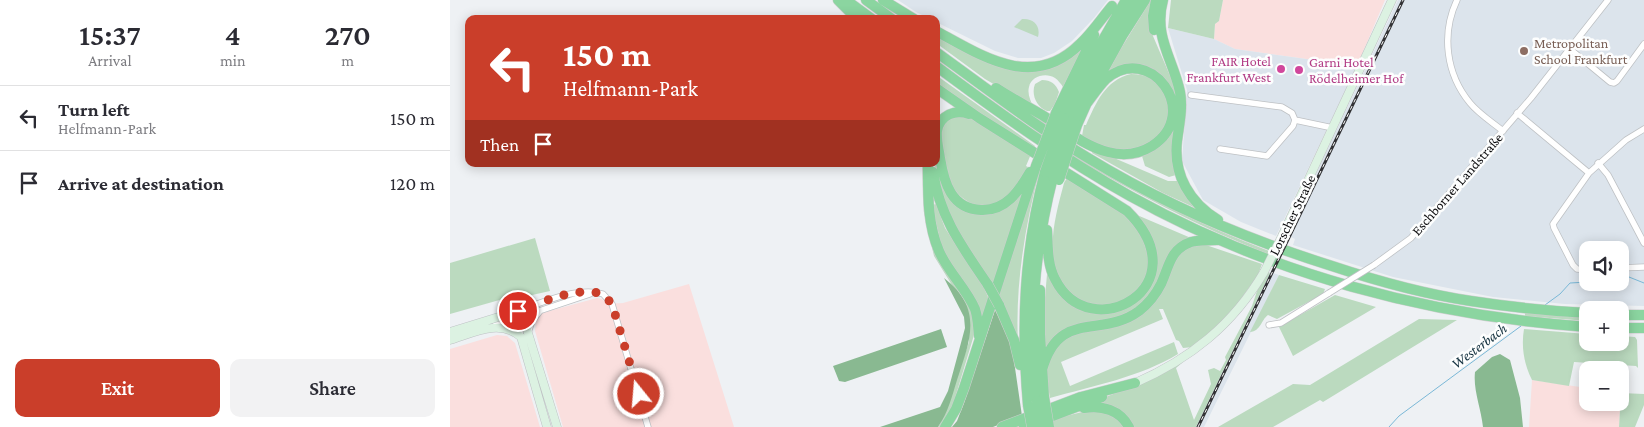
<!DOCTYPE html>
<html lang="en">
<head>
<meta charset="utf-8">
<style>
  body { margin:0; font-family:"Crimson Pro",serif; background:#f2f2f3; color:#2b2b33; height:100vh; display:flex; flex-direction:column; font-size:19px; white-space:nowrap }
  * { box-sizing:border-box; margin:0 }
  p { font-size:16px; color:#7c7c81 }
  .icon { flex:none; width:28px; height:28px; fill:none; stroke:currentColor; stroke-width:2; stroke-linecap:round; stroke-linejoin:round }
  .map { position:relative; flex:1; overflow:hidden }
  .panel { display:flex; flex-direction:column; background:#fff; width:450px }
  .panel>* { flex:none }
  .guide { position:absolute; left:15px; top:15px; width:475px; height:152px; border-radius:10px; box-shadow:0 2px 12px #0003; background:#ca3e2a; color:#fff; overflow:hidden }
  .fabs { position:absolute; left:1129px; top:241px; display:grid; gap:10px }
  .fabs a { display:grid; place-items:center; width:50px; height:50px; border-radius:10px; background:#fff; box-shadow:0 2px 12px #0003; font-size:25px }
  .pin { position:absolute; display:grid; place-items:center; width:42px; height:42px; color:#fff; margin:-21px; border:2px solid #fff; border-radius:50%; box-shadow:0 1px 5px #0007 }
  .me { position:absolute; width:55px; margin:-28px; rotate:343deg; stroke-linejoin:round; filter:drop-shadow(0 0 4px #0008) }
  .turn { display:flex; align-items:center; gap:18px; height:105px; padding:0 15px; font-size:22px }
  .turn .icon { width:65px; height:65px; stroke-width:2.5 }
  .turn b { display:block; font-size:35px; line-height:42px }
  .then { display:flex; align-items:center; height:48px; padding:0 15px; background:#0003; gap:10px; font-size:19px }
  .eta { display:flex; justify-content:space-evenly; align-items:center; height:85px; text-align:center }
  .eta b { font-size:30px; font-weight:600; line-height:35px }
  .primary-button { display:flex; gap:10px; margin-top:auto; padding:10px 15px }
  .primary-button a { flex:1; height:58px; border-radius:10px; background:#ca3e2a; color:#fff; font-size:20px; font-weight:600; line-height:58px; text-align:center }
  .primary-button a+a { background:#f2f2f3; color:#2b2b33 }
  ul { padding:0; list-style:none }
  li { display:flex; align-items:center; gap:15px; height:65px; padding:0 15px; border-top:1px solid #e1e1e2 }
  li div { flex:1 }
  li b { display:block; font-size:19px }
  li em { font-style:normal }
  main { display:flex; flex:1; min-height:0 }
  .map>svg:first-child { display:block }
  .commercial { fill:#fadfde }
  .built { fill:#dce4ec; fill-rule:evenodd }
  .green { fill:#bbdabf }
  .forest { fill:#89b991 }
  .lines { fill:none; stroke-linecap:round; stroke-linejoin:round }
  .stream { stroke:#7ab8d7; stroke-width:1 }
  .street-casing { stroke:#bec1c4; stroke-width:7 }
  .secondary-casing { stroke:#bec1c4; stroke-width:9 }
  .highway-casing { stroke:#cececf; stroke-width:11 }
  .street { stroke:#fff; stroke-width:5.5 }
  .secondary { stroke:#dcf2e2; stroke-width:8 }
  .highway { stroke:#8bd5a0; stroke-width:10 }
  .rail-casing { stroke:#323235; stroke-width:3 }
  .rail { stroke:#fdfefe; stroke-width:1; stroke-dasharray:4; stroke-linecap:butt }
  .street-bridge-casing { stroke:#bec1c4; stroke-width:7; stroke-linecap:butt }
  .secondary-bridge-casing { stroke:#bec1c4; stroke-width:9; stroke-linecap:butt }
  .highway-bridge-casing { stroke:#cececf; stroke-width:11; stroke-linecap:butt }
  .street-bridge { stroke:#fff; stroke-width:5.5 }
  .secondary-bridge { stroke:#dcf2e2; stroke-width:8 }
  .highway-bridge { stroke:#8bd5a0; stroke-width:10 }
  .route { stroke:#ca3e2a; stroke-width:9; stroke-dasharray:0 16.2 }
  .education-dot { fill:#8d6e63; stroke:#fdfefe; stroke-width:2 }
  .hotel-dot { fill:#d1479c; stroke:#fdfefe; stroke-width:2 }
  .labels { text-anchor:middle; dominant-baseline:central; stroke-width:5; stroke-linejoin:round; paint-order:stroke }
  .education-label { font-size:14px; fill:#785e54; stroke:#fdfefe; text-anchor:start }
  .hotel-label { font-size:14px; fill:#b23c85; stroke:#fdfefe; text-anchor:end }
  .street-label { font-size:14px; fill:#0c0c0e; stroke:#fdfefe }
  .water-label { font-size:15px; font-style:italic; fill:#173442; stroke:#fdfefe }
</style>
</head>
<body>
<main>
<section class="panel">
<div class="eta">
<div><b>15:37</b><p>Arrival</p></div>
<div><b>4</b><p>min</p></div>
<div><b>270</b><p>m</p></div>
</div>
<ul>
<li><svg class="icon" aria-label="left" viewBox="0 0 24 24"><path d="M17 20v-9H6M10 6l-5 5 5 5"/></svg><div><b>Turn left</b><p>Helfmann-Park</p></div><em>150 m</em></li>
<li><svg class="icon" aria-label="arrive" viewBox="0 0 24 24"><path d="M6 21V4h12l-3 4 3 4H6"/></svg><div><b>Arrive at destination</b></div><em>120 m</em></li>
</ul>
<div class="primary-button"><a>Exit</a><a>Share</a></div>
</section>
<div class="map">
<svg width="1194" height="427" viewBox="0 0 1194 427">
  <rect width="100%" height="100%" fill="#eef1f4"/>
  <!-- commercial -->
  <path class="commercial" d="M773,0H935L907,66L785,49L764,39L765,24L769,21Z
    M239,284L284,427H113L85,331L86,320L92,313L147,298L152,299L157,304L173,303Z
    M47,335L57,336L65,343L90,427H0V349Z
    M1082,380L1137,388L1138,402H1170V393H1171L1169,427H1079Z"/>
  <!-- built -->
  <path class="built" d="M448,0H658L644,18L622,41L604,53L591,58H568L545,51L486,22V19H480L466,12Z
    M948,0H1194V306L1115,304L1043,297L943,277L843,245L845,239L837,235ZM1138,250H1170V282H1138Z
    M718,28L764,39L785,49L907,66L826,236L791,222L753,200L732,161L737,90Z
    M820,272L829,275L754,427H746Z"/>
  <!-- green -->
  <path class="green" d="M701,0H704L701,28L703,36L727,92L726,175L719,177L695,166L692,156L706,146L726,106L699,70L655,78L670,50Z
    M721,0H773L769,21L765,24L764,39L718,28Z
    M572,19C583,18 591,25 588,37L564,27Z
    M486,34L579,69L636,41L613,87C611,84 608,80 605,78C596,72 581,76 579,87C577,94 581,101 583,107L535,79L486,43Z
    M681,74C738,74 725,152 676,151C660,150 646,143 632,136L634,125H636C646,103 655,80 681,74Z
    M486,75L585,146L584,149L486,86Z
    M592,80C601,80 606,84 609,92L605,104L600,111H597C586,107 581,94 585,84Z
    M502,115L523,118L581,154L576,166L578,167C573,177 562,195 552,201C529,215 507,199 497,177C492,167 492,139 490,127Z
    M643,149L718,181H728L750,210L713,193L642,153Z
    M624,155C686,193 751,225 819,251L818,254C749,227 687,194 623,157Z
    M472,164H475V208L522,312L524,335L502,408L491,427H488L491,422L519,342L518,311L484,256L474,213Z
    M484,164H486L494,189L535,212L576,184L543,286L503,228Z
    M590,169C575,225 565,285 568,344L547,294Z
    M618,176C638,189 674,209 688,228C691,233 693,241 695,246C696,251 699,256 699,261C698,289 670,309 643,305C620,301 605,276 603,254C601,230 608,206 614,183Z
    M486,204L495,228L533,286L539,299L530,326L493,253L482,205Z
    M687,215L741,238L687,310L601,344L594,349V310L598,262L610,292L644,312L693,294L702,239Z
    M85,238L100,291L82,295L53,299L0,314V263Z
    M753,244L812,264L808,275L783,310L767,327L743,347L733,348L729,341L726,340L713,309H709L713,319L611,362L620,386L724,342L728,354C690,377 643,386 600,398L596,375L599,359L616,336L681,319L730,250Z
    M818,272L820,273L746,427H682L641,403L710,375L733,362L726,368L744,420L761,384L758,370L764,368L770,371L776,360L775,357L802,306L807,291Z
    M829,275L875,289L873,294L827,319L818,315C811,320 811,331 800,332Z
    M885,295L926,307L843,356L829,327Z
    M1075,313L1137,318V321L1075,316Z
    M969,319L1007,320L873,402L870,400L823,427H768L843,384L860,385Z
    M1074,329L1137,334L1138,342H1170V336L1185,337L1187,340L1188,368L1186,366L1124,362L1119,386L1082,380C1074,364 1071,347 1074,329Z
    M1171,393L1194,394V405L1185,427H1169Z
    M645,409L657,411L676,427H603V419Z"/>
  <!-- forest -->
  <path class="forest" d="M494,278C534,309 520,340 507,380C502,396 498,413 488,427H430L490,407L498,391L515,328L514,317Z
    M545,310L558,335L564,361L572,416L543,427H502L507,421L514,403Z
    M491,329L497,347L395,382L389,381L383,366Z
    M1050,354L1060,360L1070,398L1073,427H1033C1031,408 1023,390 1025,372L1042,357Z"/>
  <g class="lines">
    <!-- stream -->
    <path class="stream" d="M1170,280L1179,277L1194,283
      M1095,305L1110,294L1120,283L1138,282
      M939,427L949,416L1071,326"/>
    <defs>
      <path id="street" d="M1007,0C991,34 996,74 1020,103C1029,114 1042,122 1053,131
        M1120,49L1160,82L1164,83L1167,81L1194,44
        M741,95L832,107L842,113L845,120L883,128
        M1067,113L1139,173
        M770,149L817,156L843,126L845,120
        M1148,163L1158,175L1194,243
        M924,265L961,238L971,226L1081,98L1158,0
        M1170,268L1194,267
        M1138,270L1127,269L1123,265L1104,228L1103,224L1139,173L1176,140L1194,129
        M819,325L831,323L879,293
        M44,326L140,294
        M78,333L82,321L90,311
        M71,337L68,324V311C91,303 128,286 153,294L162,304L198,427"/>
      <path id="secondary" d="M833,234L942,0
        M0,332L68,311L74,320L107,427
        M0,340C23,333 50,318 71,337L97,427
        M685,383C740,359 783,325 814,272"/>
      <path id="highway" d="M388,0L407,19
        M396,0L422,19
        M416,0L442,19
        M433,0L464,19
        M713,0C703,36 723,59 730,92C733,108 729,125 727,141C723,175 740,203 768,220
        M704,30L703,16L706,0
        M486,31C532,56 583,91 630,44C642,33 651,19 662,6
        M486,52C536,88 585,126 638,158C715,205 796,239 882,266C927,281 974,294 1021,301C1060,307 1099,311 1138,313
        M486,66C549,113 612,158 680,196C820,274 979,316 1138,327
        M645,85L672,36L695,0
        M486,88L529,118L677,211C753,286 640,349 605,279C597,264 598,246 597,230
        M546,88C561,98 577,106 592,115C613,128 634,146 658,152C673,156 689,154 702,146C753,113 700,41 656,79C649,86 643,95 637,103
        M606,113L644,35
        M519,114C505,109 490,115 487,131C486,140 489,150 490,158C494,182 501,209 531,210C556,211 569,191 580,172
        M614,118L635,71L676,0
        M621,122L646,67L687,0
        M627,125L639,98
        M478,164C478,193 477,223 489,251C498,272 516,288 525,309C528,318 528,327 529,336
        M483,172C490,218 513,248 538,285
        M590,290V334L594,397
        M549,305L564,340L570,365
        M1170,315H1194
        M1170,328H1194
        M592,370C609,308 651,339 689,311C698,304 706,294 711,284C719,267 720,249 741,242C749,240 759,240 767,240
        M587,401C578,325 584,251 603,177
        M578,405C571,323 574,252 595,172
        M634,408C652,405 670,410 679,427
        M495,427L506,409L514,388L586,166
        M552,427L631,397L685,383
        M574,427L652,397"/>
    </defs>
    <!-- street casing -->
    <use href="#street" class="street-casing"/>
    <!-- secondary casing -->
    <use href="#secondary" class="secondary-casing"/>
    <!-- highway casing -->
    <use href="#highway" class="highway-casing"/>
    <!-- street -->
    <use href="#street" class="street"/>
    <!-- secondary -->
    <use href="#secondary" class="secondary"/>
    <!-- highway -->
    <use href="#highway" class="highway"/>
    <defs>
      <path id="rail" d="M748,427L953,0"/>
    </defs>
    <!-- rail casing -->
    <use href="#rail" class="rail-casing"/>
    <!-- rail -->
    <use href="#rail" class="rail"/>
    <defs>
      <path id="street-bridge" d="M879,293L924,265"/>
      <path id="secondary-bridge" d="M814,272L833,234"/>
      <path id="highway-bridge" d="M586,166L606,113
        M595,172L614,118
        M603,177L621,122
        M609,180L627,125
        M538,285L549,305
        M594,397L599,427
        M587,401L590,427
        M578,405L582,427"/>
    </defs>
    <!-- street-bridge casing -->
    <use href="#street-bridge" class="street-bridge-casing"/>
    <!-- secondary-bridge casing -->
    <use href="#secondary-bridge" class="secondary-bridge-casing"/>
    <!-- highway-bridge casing -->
    <use href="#highway-bridge" class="highway-bridge-casing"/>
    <!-- street-bridge -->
    <use href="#street-bridge" class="street-bridge"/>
    <!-- secondary-bridge -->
    <use href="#secondary-bridge" class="secondary-bridge"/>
    <!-- highway-bridge -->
    <use href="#highway-bridge" class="highway-bridge"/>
  </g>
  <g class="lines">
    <!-- route -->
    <path class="route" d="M68,311C93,302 126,286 153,294L162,304L189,394"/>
  </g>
  <!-- markers -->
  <circle class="education-dot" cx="1074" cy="51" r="5"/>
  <g class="hotel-dot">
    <circle cx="831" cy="69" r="5"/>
    <circle cx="849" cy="70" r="5"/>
  </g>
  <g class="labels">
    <!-- education labels -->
    <g class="education-label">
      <text x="1084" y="43">Metropolitan<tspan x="1084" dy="16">School Frankfurt</tspan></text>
    </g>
    <!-- hotel labels -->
    <g class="hotel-label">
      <text x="821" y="61">FAIR Hotel<tspan x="821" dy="16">Frankfurt West</tspan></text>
      <text x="859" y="62" text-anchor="start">Garni Hotel<tspan x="859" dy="16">Rödelheimer Hof</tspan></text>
    </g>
    <!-- street labels -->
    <g class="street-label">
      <text transform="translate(1007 184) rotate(-49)">Eschborner Landstraße</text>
      <text transform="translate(842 215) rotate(-64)">Lorscher Straße</text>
    </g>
    <!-- water labels -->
    <g class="water-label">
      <text transform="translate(1029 346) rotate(-37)">Westerbach</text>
    </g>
  </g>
</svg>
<div class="fabs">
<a><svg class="icon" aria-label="sound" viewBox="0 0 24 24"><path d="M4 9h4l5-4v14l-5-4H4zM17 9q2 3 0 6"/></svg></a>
<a>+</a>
<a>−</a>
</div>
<div class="pin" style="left:68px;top:311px;background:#d93025"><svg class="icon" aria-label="arrive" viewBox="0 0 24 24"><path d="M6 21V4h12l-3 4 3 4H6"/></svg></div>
<svg class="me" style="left:189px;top:394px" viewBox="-20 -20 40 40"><circle r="17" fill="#ca3e2a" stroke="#fff" stroke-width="3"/><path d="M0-11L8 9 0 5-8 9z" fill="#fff"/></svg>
<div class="guide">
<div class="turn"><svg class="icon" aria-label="left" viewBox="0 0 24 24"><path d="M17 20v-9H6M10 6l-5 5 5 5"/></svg><div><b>150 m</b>Helfmann-Park</div></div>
<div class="then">Then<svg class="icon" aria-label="arrive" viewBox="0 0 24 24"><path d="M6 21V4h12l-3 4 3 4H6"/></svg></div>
</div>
</div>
</main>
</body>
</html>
